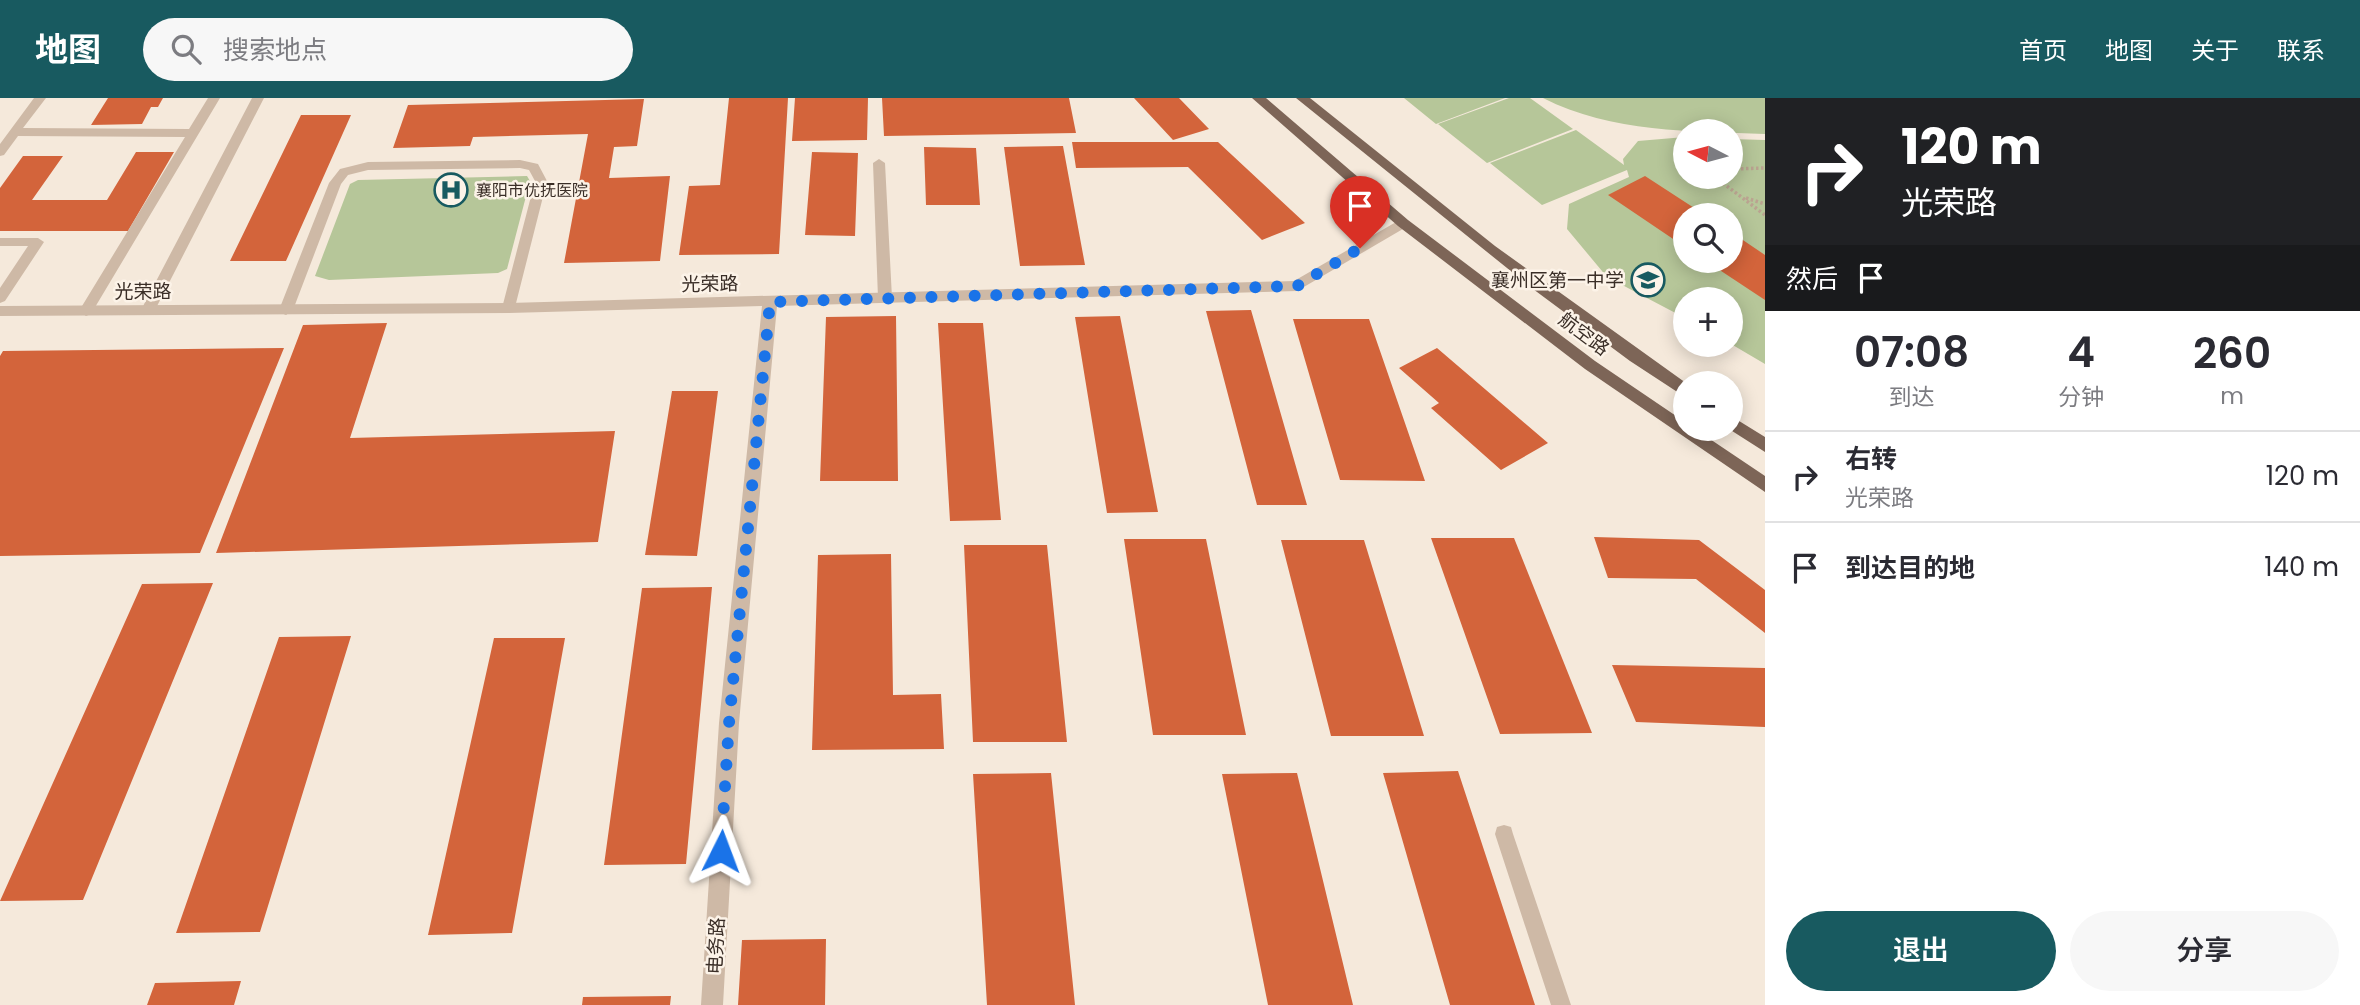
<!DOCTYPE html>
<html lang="zh">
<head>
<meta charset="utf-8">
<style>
  body { margin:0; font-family:Poppins,"Noto Sans SC",sans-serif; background:#f7f7f7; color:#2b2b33; height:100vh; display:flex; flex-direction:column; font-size:26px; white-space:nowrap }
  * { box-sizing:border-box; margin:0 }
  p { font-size:23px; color:#7c7c81 }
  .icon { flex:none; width:38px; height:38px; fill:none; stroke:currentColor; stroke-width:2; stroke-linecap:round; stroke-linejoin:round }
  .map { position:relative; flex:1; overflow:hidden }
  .details { display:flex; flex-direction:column; background:#fff; width:595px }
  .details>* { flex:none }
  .hud { background:#202124; color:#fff; overflow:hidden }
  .needle { width:46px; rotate:276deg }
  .buttons { position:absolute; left:1673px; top:21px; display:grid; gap:14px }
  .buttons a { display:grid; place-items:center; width:70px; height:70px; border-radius:50%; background:#fff; box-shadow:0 4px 18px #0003; font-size:35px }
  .pin { position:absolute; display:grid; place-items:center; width:60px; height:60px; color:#fff; margin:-72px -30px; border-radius:50% 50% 50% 0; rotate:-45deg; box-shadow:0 0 7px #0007 }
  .pin .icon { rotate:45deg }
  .me { position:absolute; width:77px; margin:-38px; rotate:3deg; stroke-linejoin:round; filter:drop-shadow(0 0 5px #0008) }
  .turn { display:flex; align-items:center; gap:24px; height:147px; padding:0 21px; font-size:32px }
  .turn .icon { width:91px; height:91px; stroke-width:2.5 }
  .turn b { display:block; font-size:49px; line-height:60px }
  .then { display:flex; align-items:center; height:66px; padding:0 21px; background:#0003; gap:14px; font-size:26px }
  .eta { display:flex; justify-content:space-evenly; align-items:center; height:119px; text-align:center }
  .eta b { font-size:42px; font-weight:600; line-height:49px }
  .primary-button { display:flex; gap:14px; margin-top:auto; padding:14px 21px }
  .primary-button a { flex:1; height:80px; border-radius:42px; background:#185a60; color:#fff; font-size:28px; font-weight:600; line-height:80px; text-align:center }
  .primary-button a+a { background:#f7f7f7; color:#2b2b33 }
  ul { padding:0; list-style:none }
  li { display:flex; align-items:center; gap:21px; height:91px; padding:0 21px; border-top:2px solid #e1e1e2 }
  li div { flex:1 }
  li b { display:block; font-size:26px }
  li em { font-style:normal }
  header { display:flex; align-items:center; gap:42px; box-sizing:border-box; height:98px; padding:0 35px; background:#185a60; color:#fff }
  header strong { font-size:33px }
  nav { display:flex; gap:38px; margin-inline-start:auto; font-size:24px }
  .search { width:490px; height:63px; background:#f7f7f7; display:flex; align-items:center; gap:18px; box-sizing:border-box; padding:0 24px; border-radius:38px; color:#7c7c81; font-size:26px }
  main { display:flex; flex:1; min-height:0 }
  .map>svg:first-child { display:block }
  .green { fill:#b6c699; fill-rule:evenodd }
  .building { fill:#d3643b }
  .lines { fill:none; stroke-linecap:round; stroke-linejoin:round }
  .path { stroke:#baa390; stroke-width:3.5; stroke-dasharray:2.5 2.5; stroke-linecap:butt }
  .service { fill:#ceb9a6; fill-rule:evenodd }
  .minor { fill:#ceb9a6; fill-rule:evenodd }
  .primary { fill:#7d6557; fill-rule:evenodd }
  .route { stroke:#1a73e8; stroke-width:12; stroke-dasharray:0 21.6 }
  .labels { text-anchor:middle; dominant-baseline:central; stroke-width:5; stroke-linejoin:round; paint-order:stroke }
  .far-poi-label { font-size:16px; fill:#3a2e27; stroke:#fcf3e8; text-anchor:start }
  .poi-label { font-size:19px; fill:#3a2e27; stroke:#fcf3e8; text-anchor:end }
  .street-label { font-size:19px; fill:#3a2e27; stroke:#fcf3e8 }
</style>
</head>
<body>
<header>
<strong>地图</strong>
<div class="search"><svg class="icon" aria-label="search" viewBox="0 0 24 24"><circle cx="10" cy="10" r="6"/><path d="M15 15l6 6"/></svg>搜索地点</div>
<nav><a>首页</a><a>地图</a><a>关于</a><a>联系</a></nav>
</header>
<main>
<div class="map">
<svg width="1765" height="907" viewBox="0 0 1765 907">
  <rect width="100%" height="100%" fill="#f5e9db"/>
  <!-- green -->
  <path class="green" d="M1404,0H1505L1436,26Z
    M1509,0H1530L1573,31L1487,65L1438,26Z
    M1543,0H1765V36C1691,33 1612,35 1543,0Z
    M1576,32L1624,67L1623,61L1638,43L1685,39V79H1731V41L1765,42V266L1731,246V201H1685V220L1607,179L1567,131L1569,106L1629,79L1627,72L1542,107L1490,65ZM1685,117H1731V163H1685Z
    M527,78L530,83L507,171L498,175L329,182L315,178L350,86L358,82Z"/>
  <!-- building -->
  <path class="building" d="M108,0H163L158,9H151L142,26L91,27Z
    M729,0H788L779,156L679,157L689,88L720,87Z
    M795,0H868L867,42L792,43Z
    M882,0H1069L1076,35L884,38Z
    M1134,0H1179L1209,31L1173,42Z
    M644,1L637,48L614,49L609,80L670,78L660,163L564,165L588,36L473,39L470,48L393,50L408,7Z
    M301,17H351L286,163H230Z
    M1072,44H1218L1305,125L1262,142L1188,69L1076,70Z
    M1063,48L1085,167L1020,168L1004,49Z
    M924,49L976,50L980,107H926Z
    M136,54H174L128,133H0V90L23,58H63L32,102H107Z
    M812,54L858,55L855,138L805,137Z
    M1645,78L1705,117H1685V149L1608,97Z
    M1731,134L1765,157V202L1706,163H1731Z
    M1251,212L1307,407H1257L1206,213Z
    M896,218L898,383H820L826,219Z
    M1120,218L1158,414L1107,415L1075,219Z
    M1293,221H1369L1425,383L1340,382Z
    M387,225L350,340L615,333L598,444L216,455L303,227Z
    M938,225H983L1001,422L950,423Z
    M284,250L200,455L0,458V258L3,253Z
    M1437,250L1548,345L1501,372L1431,310L1439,305L1399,270Z
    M672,293H718L697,458L645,457Z
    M1594,439L1699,442L1765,492V535L1696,481L1608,480Z
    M1431,440H1514L1592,635L1500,636Z
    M1124,441H1206L1246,637H1153Z
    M1281,442H1364L1424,638H1331Z
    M964,447H1047L1067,644H973Z
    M891,456L893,597L941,596L944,651L812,652L818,457Z
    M213,485L83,802L0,803L142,486Z
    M712,489L686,766L604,767L642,490Z
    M351,538L260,834L176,835L279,539Z
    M494,540H565L512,835L428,837Z
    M1612,567L1765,570V629L1636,624Z
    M1458,673L1535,907H1450L1383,675Z
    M1051,675L1075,907H987L973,676Z
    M1297,675L1353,907H1268L1222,676Z
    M826,841L825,907H738L742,842Z
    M241,883L234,907H147L155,885Z
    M671,898L670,907H582L583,899Z"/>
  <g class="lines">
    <!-- path -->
    <path class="path" d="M1731,71L1765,70
      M1715,79L1765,117
      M1746,100L1765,106"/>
    <!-- service -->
    <path class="service" d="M34,0H46L23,30L189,31L208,0H220L91,216L86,218L79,213L185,39L18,38L4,57L0,58V46Z
      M252,0H264L155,212L148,217L143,215L141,212Z
      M879,61L885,65L892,200L885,205L878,200L873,65Z
      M520,62L538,66L547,83L514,213H504L502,210L535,83L529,72L520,70L368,72L348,77L341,86L293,212L286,217L281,215L279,212L329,85L340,71L368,64Z
      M0,140H38L44,144L5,203L0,205V190L28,148H0Z
      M1504,727L1511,729L1513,736L1571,907H1551L1495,736L1497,729Z"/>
    <!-- minor -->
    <path class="minor" d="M1403,120L1410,125L1408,128L1297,193L777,208L739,625L723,907H701L719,625L762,208L509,215L0,218V208L509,205L1294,183Z"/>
    <!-- primary -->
    <path class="primary" d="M1252,0H1266L1408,122L1595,263L1685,324V331H1695L1765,378V394L1585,271L1398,128Z
      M1296,0H1310L1495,148L1686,285L1685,299L1630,263L1533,191Z
      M1731,318L1765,339V354L1729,331Z"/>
  </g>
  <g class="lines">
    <!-- route -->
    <path class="route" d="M721,753L729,625L770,204L1297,188L1360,150"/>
  </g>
  <!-- icons -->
  <defs>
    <symbol id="hospital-ring" viewBox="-11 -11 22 22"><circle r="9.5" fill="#fcf3e8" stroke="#185a60" stroke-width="1.5"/><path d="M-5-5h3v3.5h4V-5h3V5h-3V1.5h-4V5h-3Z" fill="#185a60"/></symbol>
    <symbol id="school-ring" viewBox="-11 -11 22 22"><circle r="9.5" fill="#fcf3e8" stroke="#185a60" stroke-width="1.5"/><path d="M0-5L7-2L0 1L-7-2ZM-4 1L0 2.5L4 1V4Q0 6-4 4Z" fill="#185a60"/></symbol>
  </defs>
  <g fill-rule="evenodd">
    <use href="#hospital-ring" x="432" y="73" width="38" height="38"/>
    <use href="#school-ring" x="1629" y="163" width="38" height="38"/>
  </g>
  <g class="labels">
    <!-- far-poi labels -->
    <g class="far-poi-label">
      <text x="476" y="92">襄阳市优抚医院</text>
    </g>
    <!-- poi labels -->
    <g class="poi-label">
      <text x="1624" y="182">襄州区第一中学</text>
    </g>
    <!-- street labels -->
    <g class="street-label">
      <text transform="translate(710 186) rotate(-1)">光荣路</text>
      <text x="143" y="193">光荣路</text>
      <text transform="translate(1584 236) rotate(37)">航空路</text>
      <text transform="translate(716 848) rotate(-87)">电务路</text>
    </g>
  </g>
</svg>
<div class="buttons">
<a><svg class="needle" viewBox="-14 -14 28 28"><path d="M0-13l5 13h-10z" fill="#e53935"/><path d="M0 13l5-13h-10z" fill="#7c7c81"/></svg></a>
<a><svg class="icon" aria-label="search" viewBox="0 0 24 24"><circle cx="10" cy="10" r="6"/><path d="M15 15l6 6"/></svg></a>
<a>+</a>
<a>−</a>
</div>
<div class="pin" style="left:1360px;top:150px;background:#d93025"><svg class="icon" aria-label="arrive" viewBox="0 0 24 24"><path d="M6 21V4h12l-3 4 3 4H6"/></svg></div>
<svg class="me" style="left:721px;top:753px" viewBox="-20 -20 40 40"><path d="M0-17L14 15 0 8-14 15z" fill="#1a73e8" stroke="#fff" stroke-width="4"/></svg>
</div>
<section class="details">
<div class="hud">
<div class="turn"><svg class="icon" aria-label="right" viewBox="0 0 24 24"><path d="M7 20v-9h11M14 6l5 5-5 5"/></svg><div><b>120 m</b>光荣路</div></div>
<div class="then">然后<svg class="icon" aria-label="arrive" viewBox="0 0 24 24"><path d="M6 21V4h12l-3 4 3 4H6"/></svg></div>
</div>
<div class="eta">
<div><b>07:08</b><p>到达</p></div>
<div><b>4</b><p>分钟</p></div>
<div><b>260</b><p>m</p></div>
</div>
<ul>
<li><svg class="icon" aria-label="right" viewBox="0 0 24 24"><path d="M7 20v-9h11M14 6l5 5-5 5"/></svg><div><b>右转</b><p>光荣路</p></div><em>120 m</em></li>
<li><svg class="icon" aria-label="arrive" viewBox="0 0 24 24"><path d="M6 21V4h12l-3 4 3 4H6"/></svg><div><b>到达目的地</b></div><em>140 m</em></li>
</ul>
<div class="primary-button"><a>退出</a><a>分享</a></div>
</section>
</main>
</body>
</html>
